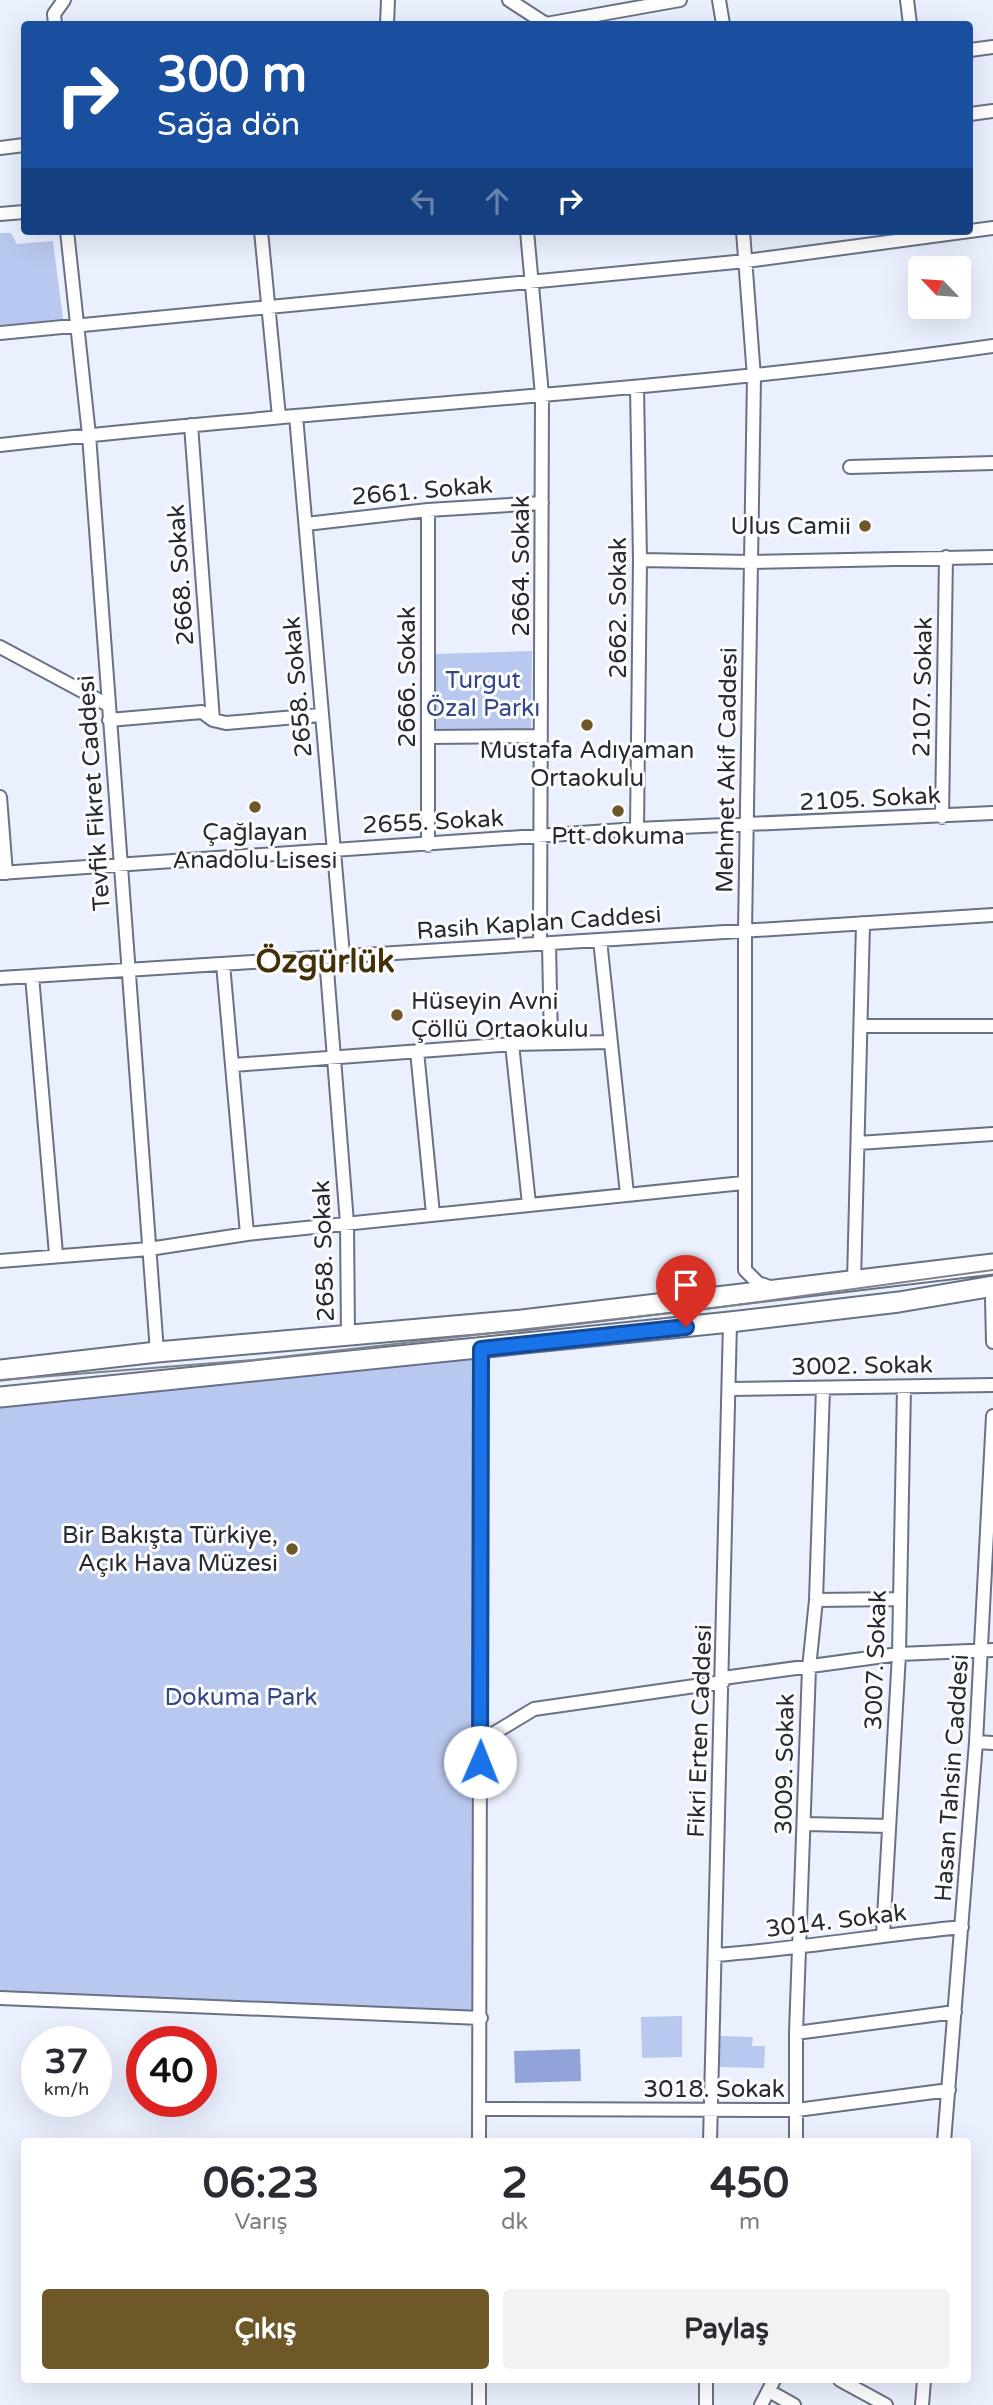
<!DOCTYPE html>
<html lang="tr">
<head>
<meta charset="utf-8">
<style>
  body { margin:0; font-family:"Varela Round",sans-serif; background:#f2f2f3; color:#2b2b33; height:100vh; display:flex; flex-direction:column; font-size:26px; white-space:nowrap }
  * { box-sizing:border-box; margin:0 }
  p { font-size:23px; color:#7c7c81 }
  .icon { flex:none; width:38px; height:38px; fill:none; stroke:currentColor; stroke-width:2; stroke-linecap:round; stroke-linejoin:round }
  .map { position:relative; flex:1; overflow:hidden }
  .sheet { position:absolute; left:21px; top:2138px; width:950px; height:245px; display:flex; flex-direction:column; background:#fff; border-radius:7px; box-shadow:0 7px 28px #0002 }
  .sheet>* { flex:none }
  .top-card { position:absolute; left:21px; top:21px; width:952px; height:214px; border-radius:7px; box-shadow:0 7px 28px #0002; background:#1a4fa0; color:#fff; overflow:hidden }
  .needle { width:46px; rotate:295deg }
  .buttons { position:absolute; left:908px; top:256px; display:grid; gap:14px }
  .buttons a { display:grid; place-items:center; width:63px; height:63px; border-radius:7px; background:#fff; box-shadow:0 7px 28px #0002; font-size:35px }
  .speed { position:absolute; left:21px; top:2026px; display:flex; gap:14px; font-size:35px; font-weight:700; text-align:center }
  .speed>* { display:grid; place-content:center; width:91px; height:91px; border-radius:50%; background:#fff; box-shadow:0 7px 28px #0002; line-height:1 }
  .speed small { font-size:18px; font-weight:400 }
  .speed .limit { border:10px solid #d22; background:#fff; color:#111 }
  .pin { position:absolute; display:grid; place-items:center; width:60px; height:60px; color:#fff; margin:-72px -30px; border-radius:50% 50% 50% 0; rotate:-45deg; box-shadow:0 0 7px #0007 }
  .pin .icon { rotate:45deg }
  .me { position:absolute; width:77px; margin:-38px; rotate:1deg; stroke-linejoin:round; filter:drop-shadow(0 0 5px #0008) }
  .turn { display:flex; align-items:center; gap:24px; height:147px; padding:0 21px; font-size:32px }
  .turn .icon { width:91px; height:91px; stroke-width:2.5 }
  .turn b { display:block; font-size:49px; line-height:60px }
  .lanes { display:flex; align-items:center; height:66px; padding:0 21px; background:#0003; justify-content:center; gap:35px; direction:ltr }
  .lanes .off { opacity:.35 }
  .eta { display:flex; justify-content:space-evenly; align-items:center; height:119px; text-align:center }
  .eta b { font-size:42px; font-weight:700; line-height:49px }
  .cta { display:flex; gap:14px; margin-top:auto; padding:14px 21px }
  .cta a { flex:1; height:80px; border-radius:7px; background:#6f5828; color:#fff; font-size:28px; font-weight:700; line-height:80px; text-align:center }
  .cta a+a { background:#f2f2f3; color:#2b2b33 }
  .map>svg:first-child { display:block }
  .green { fill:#b9c8ee }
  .water { fill:#90a4d9 }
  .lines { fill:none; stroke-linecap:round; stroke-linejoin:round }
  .minor-casing { stroke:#697186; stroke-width:16 }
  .highway-casing { stroke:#697186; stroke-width:23 }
  .minor { stroke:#fff; stroke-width:12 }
  .highway { stroke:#fff; stroke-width:19 }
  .tram { stroke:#7e828d; stroke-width:2 }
  .route-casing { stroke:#114b97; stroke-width:18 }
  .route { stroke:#1a73e8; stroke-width:12 }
  .poi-dot { fill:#6f5828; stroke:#fdfdfd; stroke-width:2.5 }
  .labels { text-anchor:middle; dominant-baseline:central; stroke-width:6; stroke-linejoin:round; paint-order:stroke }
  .street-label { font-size:24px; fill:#272a33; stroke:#fdfdfd }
  .poi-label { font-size:24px; fill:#272a33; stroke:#fdfdfd }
  .park-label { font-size:24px; fill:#334788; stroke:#fdfdfd }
  .district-label { font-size:32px; font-weight:bold; fill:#423008; stroke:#fdfdfd }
</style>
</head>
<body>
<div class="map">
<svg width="993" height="2405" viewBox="0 0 993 2405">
  <rect width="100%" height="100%" fill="#eaf0fe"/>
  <!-- green -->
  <path class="green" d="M0,233H11L17,244L53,241L63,319L0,325Z
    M532,651L531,733L435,734V654Z
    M481,1349V2018L0,1998V1397Z
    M682,2016V2057L642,2058L641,2017Z
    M720,2036L753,2037L752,2046H765L764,2068L719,2067Z"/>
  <!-- water -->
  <path class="water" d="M580,2049L581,2081L515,2083L514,2051Z"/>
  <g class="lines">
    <defs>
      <path id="minor" d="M509,0L546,24L680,0
        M719,0L723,24
        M907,0L910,24
        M55,24L54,14L64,0
        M387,24L388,0
        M970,50L993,47
        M970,114L993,111
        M0,148L24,145
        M0,214L24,212
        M67,231L89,435L157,1352
        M261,231L279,417
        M527,231L542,395L540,944
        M743,231L754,377L745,931V1270L758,1283L773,1288
        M0,333L746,261L993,228
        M296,416L343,955
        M191,425L213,720
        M0,445C331,407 664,393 993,346
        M850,467L993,463
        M306,524L428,510L542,503
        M640,560L752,562L993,557
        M0,647L108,705
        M109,720L202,712L213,720L226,723L320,715
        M428,737L541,736
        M0,797L6,873
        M942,817L946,557
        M637,829L640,560L637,387
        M428,845V510
        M0,873L637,829L993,813
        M600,940L627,1194
        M549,944L551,1043
        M326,957L347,1223L348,1335
        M223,964L247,1234
        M32,976L56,1254
        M0,978L993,915
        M861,1026H993
        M512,1044L529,1204
        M417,1051L433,1214
        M234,1065L512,1044L610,1042
        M858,1143L993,1134
        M0,1261L149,1249L247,1234L743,1183
        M854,1281L863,923
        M992,1298L993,1342
        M731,1389L993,1385
        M816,1600L900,1599
        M723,1678L899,1654L993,1650
        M481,1741L534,1709L723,1682
        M976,1742L993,1743
        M806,1824L889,1826
        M883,1935L899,1654L904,1387
        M715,1955C798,1949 879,1935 962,1927
        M0,1998L481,2018
        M796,2033L955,2012
        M479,2109L797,2110L949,2090
        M479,2142L481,1349
        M710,2142L730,1322
        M796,2142V2033L809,1668L816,1600L823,1388
        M944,2142L976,1742L993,1416
        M840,2380L886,2405
        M769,2391L794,2405
        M479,2405V2380
        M706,2405V2380
        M761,2405L774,2380
        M922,2405L924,2380"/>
      <path id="highway" d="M0,1370L157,1352L522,1320L993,1264
        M0,1397L730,1322L899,1302L993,1286"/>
    </defs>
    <!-- minor casing -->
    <use href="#minor" class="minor-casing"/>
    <!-- highway casing -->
    <use href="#highway" class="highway-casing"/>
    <!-- minor -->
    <use href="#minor" class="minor"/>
    <!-- highway -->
    <use href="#highway" class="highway"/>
    <!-- tram -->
    <path class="tram" d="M0,1380L253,1360L714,1308L993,1270"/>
  </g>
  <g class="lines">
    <defs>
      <path id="route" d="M480,1762L481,1349L686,1327"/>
    </defs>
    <!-- route casing -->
    <use href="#route" class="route-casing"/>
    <!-- route -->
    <use href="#route" class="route"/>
  </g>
  <!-- markers -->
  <g class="poi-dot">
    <circle cx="865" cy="526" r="7"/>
    <circle cx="587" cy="725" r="7"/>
    <circle cx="255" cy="807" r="7"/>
    <circle cx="618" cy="811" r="7"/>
    <circle cx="397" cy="1015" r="7"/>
    <circle cx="292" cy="1549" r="7"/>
  </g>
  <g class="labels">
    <!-- street labels -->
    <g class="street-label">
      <text transform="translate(422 491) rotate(-5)">2661. Sokak</text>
      <text transform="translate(521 566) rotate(-90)">2664. Sokak</text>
      <text transform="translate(181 575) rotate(-94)">2668. Sokak</text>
      <text transform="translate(618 608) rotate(-90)">2662. Sokak</text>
      <text transform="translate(407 677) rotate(-90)">2666. Sokak</text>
      <text transform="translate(298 687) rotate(-95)">2658. Sokak</text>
      <text transform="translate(923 687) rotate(-89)">2107. Sokak</text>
      <text transform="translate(727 770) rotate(-89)">Mehmet Akif Caddesi</text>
      <text transform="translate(94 793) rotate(-94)">Tevfik Fikret Caddesi</text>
      <text transform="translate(870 799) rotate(-3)">2105. Sokak</text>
      <text transform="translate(433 822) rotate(-3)">2655. Sokak</text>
      <text transform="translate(539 923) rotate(-4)">Rasih Kaplan Caddesi</text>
      <text transform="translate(324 1251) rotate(-92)">2658. Sokak</text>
      <text transform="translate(862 1366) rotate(-1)">3002. Sokak</text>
      <text transform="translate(876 1660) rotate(-88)">3007. Sokak</text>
      <text transform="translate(700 1731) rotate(-88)">Fikri Erten Caddesi</text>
      <text transform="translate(785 1764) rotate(-89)">3009. Sokak</text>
      <text transform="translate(952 1778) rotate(-86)">Hasan Tahsin Caddesi</text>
      <text transform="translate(836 1921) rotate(-7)">3014. Sokak</text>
      <text x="714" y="2089">3018. Sokak</text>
    </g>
    <!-- poi labels -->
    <g class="poi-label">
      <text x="851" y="526" text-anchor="end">Ulus Camii</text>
      <text x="587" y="750">Mustafa Adıyaman<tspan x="587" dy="28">Ortaokulu</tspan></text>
      <text x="255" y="832">Çağlayan<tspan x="255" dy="28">Anadolu Lisesi</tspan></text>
      <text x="618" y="836">Ptt dokuma</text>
      <text x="411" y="1001" text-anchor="start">Hüseyin Avni<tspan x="411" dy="28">Çöllü Ortaokulu</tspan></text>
      <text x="278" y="1535" text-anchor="end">Bir Bakışta Türkiye,<tspan x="278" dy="28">Açık Hava Müzesi</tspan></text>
    </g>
    <!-- park labels -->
    <g class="park-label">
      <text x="483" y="680">Turgut<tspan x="483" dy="28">Özal Parkı</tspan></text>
      <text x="241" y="1697">Dokuma Park</text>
    </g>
    <!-- district labels -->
    <g class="district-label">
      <text x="325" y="962">Özgürlük</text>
    </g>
  </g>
</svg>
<div class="buttons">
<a><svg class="needle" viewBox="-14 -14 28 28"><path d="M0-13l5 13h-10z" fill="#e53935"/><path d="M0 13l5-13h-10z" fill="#7c7c81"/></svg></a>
</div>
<div class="speed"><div>37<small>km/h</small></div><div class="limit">40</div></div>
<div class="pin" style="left:686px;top:1327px;background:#d93025"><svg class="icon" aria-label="arrive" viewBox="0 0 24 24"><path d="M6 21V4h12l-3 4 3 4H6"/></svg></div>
<svg class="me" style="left:480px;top:1762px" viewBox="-20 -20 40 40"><circle r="19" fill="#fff"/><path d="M0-13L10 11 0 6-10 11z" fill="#1a73e8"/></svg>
<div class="top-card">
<div class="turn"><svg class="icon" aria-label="right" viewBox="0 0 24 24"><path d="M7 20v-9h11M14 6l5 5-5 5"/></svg><div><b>300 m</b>Sağa dön</div></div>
<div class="lanes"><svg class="icon off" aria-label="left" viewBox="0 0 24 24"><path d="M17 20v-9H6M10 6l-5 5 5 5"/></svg><svg class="icon off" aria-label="ahead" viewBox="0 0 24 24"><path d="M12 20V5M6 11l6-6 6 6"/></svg><svg class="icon" aria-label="right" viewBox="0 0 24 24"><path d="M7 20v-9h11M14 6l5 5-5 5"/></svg></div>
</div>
<section class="sheet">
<div class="eta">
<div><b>06:23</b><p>Varış</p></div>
<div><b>2</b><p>dk</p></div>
<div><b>450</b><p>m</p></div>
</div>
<div class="cta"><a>Çıkış</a><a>Paylaş</a></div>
</section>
</div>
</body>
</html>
